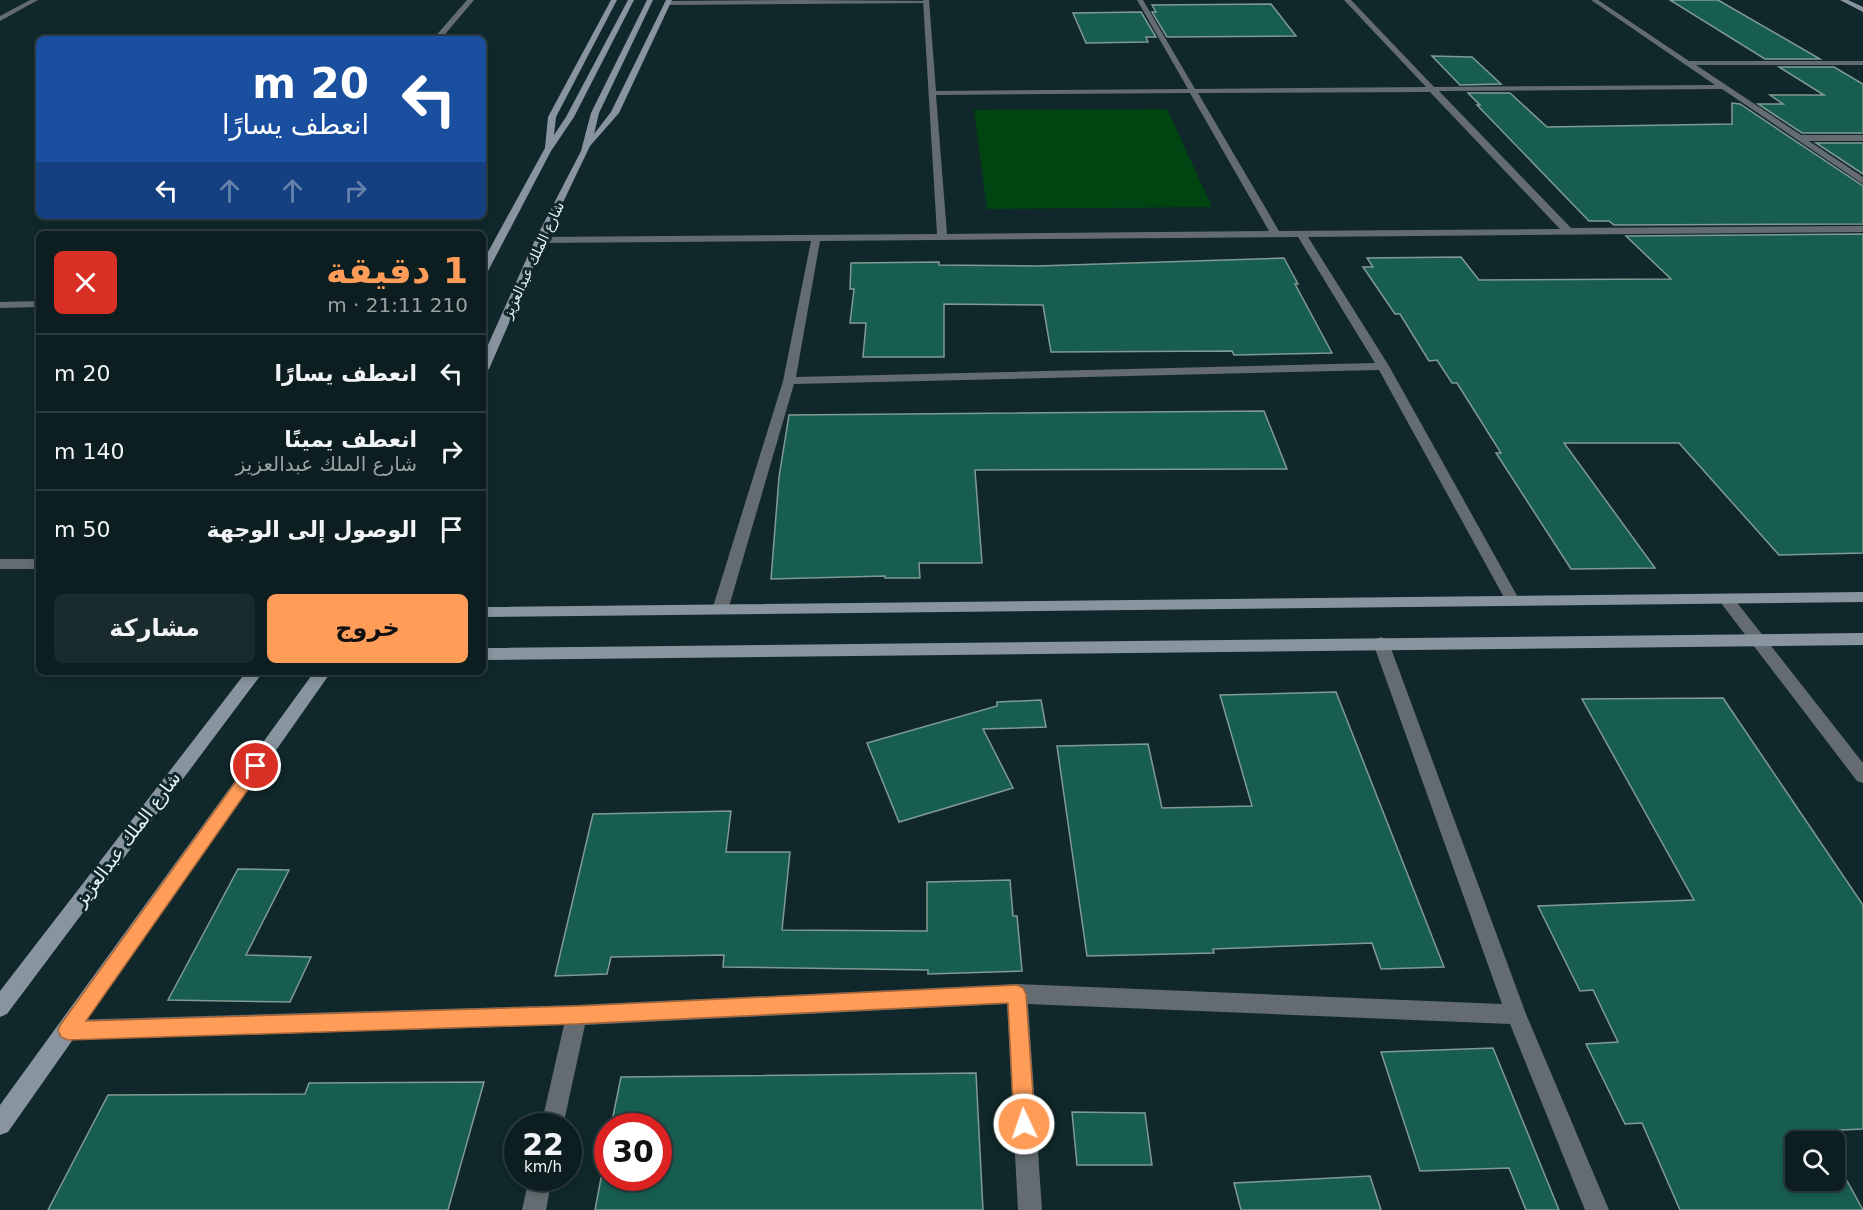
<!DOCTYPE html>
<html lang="ar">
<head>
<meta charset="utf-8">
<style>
  body { margin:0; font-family:"DejaVu Sans","Noto Naskh Arabic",sans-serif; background:#1a2b2d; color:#f1f3f6; direction:rtl; height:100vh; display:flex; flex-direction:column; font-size:22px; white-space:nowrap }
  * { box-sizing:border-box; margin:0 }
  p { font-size:20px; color:#9aa2a5 }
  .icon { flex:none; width:33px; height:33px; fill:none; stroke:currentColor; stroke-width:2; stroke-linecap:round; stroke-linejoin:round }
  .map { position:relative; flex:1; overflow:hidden; direction:ltr }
  .details { position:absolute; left:36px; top:231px; width:450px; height:444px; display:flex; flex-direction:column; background:#0c1e20; border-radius:9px; box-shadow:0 3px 9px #0003,0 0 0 2px #2c3c3e; direction:rtl }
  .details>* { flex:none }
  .top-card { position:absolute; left:36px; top:36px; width:450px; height:183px; border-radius:9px; box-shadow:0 3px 9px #0003,0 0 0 2px #2c3c3e; direction:rtl; background:#1a4fa0; color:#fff; overflow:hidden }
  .controls { position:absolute; left:1785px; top:1131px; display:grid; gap:12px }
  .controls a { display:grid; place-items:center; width:60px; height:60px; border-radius:9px; background:#0c1e20; box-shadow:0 3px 9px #0003,0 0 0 2px #2c3c3e; font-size:30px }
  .speed { position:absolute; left:504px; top:1113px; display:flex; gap:12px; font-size:30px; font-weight:700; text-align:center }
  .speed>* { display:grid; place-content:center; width:78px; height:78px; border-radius:50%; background:#0c1e20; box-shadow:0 3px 9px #0003,0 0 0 2px #2c3c3e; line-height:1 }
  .speed small { font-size:15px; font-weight:400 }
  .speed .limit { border:9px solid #d22; background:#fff; color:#111 }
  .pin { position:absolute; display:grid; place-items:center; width:51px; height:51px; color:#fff; margin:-26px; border:3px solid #fff; border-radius:50%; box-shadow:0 2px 6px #0007 }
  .me { position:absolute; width:66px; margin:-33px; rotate:357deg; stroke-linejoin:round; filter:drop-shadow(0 0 4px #0008) }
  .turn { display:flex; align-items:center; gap:21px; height:126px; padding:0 18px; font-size:27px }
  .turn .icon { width:78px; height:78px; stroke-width:2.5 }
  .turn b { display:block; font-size:42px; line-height:51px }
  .lanes { display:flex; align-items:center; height:57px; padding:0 18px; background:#0003; justify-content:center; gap:30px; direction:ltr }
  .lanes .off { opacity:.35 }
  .round { display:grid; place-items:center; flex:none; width:63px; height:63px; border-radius:9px; background:#1a2b2d }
  .overview { display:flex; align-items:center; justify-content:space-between; height:102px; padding:0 18px }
  h1 { font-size:36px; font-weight:600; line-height:45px; color:#fe9c58 }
  .primary-button { display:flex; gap:12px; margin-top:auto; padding:12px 18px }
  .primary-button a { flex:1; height:69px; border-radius:9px; background:#fe9c58; color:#111; font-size:24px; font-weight:600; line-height:69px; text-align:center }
  .primary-button a+a { background:#1a2b2d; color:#f1f3f6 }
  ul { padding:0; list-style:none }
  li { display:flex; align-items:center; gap:18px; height:78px; padding:0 18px; border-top:2px solid #2c3c3e }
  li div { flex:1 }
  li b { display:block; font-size:22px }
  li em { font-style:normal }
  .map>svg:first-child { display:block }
  .green { fill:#041 }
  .building { fill:#175e51; stroke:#819a93; stroke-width:1.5 }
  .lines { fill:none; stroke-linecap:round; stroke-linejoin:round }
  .lane { fill:#646c71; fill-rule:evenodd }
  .street { fill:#646c71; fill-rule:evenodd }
  .secondary { fill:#88959e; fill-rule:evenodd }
  .route { fill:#fe9c58; stroke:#a56539; stroke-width:1.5 }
  .labels { text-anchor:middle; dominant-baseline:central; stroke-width:6; stroke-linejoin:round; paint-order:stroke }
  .far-street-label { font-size:14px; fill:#e5f3f5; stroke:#10282b }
  .near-street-label { font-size:18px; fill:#e5f3f5; stroke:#10282b }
</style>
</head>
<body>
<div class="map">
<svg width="1863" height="1210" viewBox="0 0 1863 1210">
  <rect width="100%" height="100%" fill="#10282b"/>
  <!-- green -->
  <path class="green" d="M1167,109L1212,207L987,209L974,110Z"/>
  <!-- building -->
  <path class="building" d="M1670,0H1718L1820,59H1765Z
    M1271,4L1296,36L1167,37L1152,12H1156L1152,5Z
    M1141,12L1156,37H1146L1148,42L1086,43L1073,13Z
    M1432,56L1472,57L1501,84L1460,85Z
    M1779,67H1834L1863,84V133H1802L1758,104H1783L1770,95H1824Z
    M1468,93H1510L1547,127L1732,124V103L1740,104L1863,186V224L1614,225L1609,221H1589L1477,105H1480Z
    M1816,143H1863V174Z
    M1863,234V553L1779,555L1679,443H1564L1655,568L1571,569L1496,453H1501L1457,383H1452L1437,360L1429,361L1400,314H1395L1363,267H1373L1367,258L1461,257L1479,280L1671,279L1626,236Z
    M1284,258L1298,284H1295L1332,353L1234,355L1232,351L1051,352L1043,305L944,304V357H863L866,323H850L854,289H850L851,263L939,262V265L1037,266Z
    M1264,411L1287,469L975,470L982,563H919L920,578H885V576L771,579L779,477L789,415Z
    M1336,692L1444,967L1381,969L1372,943L1213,949L1214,953L1087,956L1057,746L1148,744L1162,808L1252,806L1220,695Z
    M1723,698L1863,905V1129L1820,1131L1826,1142H1796V1180H1834V1157L1863,1210H1680L1642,1123L1625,1124L1586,1044L1618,1042L1593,990L1580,991L1538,906L1694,900L1582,699Z
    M1041,700L1046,727L983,729L1013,788L899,822L867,743L997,706V702Z
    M731,811L726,852H790L782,930L927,931V882L1010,880L1013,916H1017L1022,971L928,974V970L723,967L724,955L611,957L607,974L555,976L593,814Z
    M238,869L289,870L246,955L311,957L290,1002L168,1000Z
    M1493,1048L1559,1210H1526L1509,1168L1420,1171L1381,1052Z
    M976,1073L983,1210H595L601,1178H658V1126H611L621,1077Z
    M484,1082L448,1210H48L108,1095L305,1094L309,1083Z
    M1072,1112L1145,1113L1152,1165H1077Z
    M1370,1176L1381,1210H1241L1234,1183Z"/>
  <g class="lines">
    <!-- lane -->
    <path class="lane" d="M800,0L929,1L926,3L667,5L664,3L667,1Z"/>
    <!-- street -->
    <path class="street" d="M30,0H38L0,21V16Z
      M467,0H474L441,39H433Z
      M923,0H929L936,91L1188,89L1137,0H1143L1195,89L1426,87L1344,0H1351L1434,87L1715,85L1591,0H1598L1689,61H1863V65H1696L1801,135H1863V141H1809L1863,177V184L1722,89L1439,91L1571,228L1863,226V232L1308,237L1389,366L1520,601L1518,605L1513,606L1506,601L1379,370L794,384L728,610L725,614H715L712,610L783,381L811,241L540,243L535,240L540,237L937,234ZM1430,92L1560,229L1279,231L1198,93ZM1190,93L1269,231L947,234L936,95ZM1298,237L1375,363L796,377L820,241Z
      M39,301V307L0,308V302Z
      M0,559H39V569H0Z
      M1726,594L1731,595L1863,763V783L1857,781L1721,603L1719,599L1721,595Z
      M1381,637L1386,639L1389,643L1526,1014L1609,1210H1585L1510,1024L1028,1004L1042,1210H1018L1007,1004L585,1025L563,1126H541L564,1025L68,1040L61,1037L58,1030L61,1023L68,1020L577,1005L1017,984L1502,1004L1373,643L1376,639Z
      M529,1178H552L546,1210H522Z"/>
    <!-- secondary -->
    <path class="secondary" d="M611,0H617L556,117L554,135L566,117L628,0H634L574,117L551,151L488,271L483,274V261L545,148L548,117Z
      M647,0H653L599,113L594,134L611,112L666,0H672L619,113L590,146L545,240L489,369L483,373V356L535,240L581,151L591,113Z
      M1840,0H1848L1863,7V12Z
      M1863,592V602L483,617V607Z
      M1863,633V645L483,660V648Z
      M246,672H263L7,1014L0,1017V991Z
      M314,672H331L8,1132L0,1135V1105Z"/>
  </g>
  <!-- route -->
  <path class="route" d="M256,760L261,762L263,766L261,771L86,1021L577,1006L1017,985L1023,988L1026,994L1035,1124L1032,1131L1024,1134L1017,1131L1014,1124L1008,1003L577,1024L68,1040L61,1037L58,1030L61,1024L250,762Z"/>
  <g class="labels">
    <!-- far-street labels -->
    <g class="far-street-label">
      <text transform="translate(533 260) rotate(-65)">شارع الملك عبدالعزيز</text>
    </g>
    <!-- near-street labels -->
    <g class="near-street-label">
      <text transform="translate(127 839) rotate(-53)">شارع الملك عبدالعزيز</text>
    </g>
  </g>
</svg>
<div class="controls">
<a><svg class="icon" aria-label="search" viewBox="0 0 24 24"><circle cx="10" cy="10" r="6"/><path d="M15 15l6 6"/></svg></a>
</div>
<div class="speed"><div>22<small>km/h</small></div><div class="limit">30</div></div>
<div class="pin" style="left:256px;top:766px;background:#d93025"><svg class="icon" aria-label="arrive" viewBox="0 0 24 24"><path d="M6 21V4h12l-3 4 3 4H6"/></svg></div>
<svg class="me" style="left:1024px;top:1124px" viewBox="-20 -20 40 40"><circle r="17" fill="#fe9c58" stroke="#fff" stroke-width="3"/><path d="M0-11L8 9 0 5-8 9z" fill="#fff"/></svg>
<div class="top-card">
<div class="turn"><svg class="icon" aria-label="left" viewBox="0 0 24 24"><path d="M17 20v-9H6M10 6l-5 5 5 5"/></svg><div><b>20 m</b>انعطف يسارًا</div></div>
<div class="lanes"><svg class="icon" aria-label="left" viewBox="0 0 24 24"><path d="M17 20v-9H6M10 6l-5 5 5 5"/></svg><svg class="icon off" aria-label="ahead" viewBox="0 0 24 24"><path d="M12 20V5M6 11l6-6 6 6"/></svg><svg class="icon off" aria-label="ahead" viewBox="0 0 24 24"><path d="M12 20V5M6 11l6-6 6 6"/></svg><svg class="icon off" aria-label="right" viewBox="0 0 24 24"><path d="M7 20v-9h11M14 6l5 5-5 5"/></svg></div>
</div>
<section class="details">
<div class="overview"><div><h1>1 دقيقة</h1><p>210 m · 21:11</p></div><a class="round" style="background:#d93025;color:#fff"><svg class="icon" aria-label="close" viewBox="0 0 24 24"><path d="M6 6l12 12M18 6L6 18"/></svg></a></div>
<ul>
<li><svg class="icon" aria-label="left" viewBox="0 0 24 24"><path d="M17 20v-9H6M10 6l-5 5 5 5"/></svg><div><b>انعطف يسارًا</b></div><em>20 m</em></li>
<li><svg class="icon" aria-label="right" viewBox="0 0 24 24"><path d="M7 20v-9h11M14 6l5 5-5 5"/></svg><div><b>انعطف يمينًا</b><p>شارع الملك عبدالعزيز</p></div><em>140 m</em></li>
<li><svg class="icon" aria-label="arrive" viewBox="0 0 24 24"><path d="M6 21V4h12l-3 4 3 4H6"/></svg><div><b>الوصول إلى الوجهة</b></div><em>50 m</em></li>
</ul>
<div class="primary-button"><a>خروج</a><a>مشاركة</a></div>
</section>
</div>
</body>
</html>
